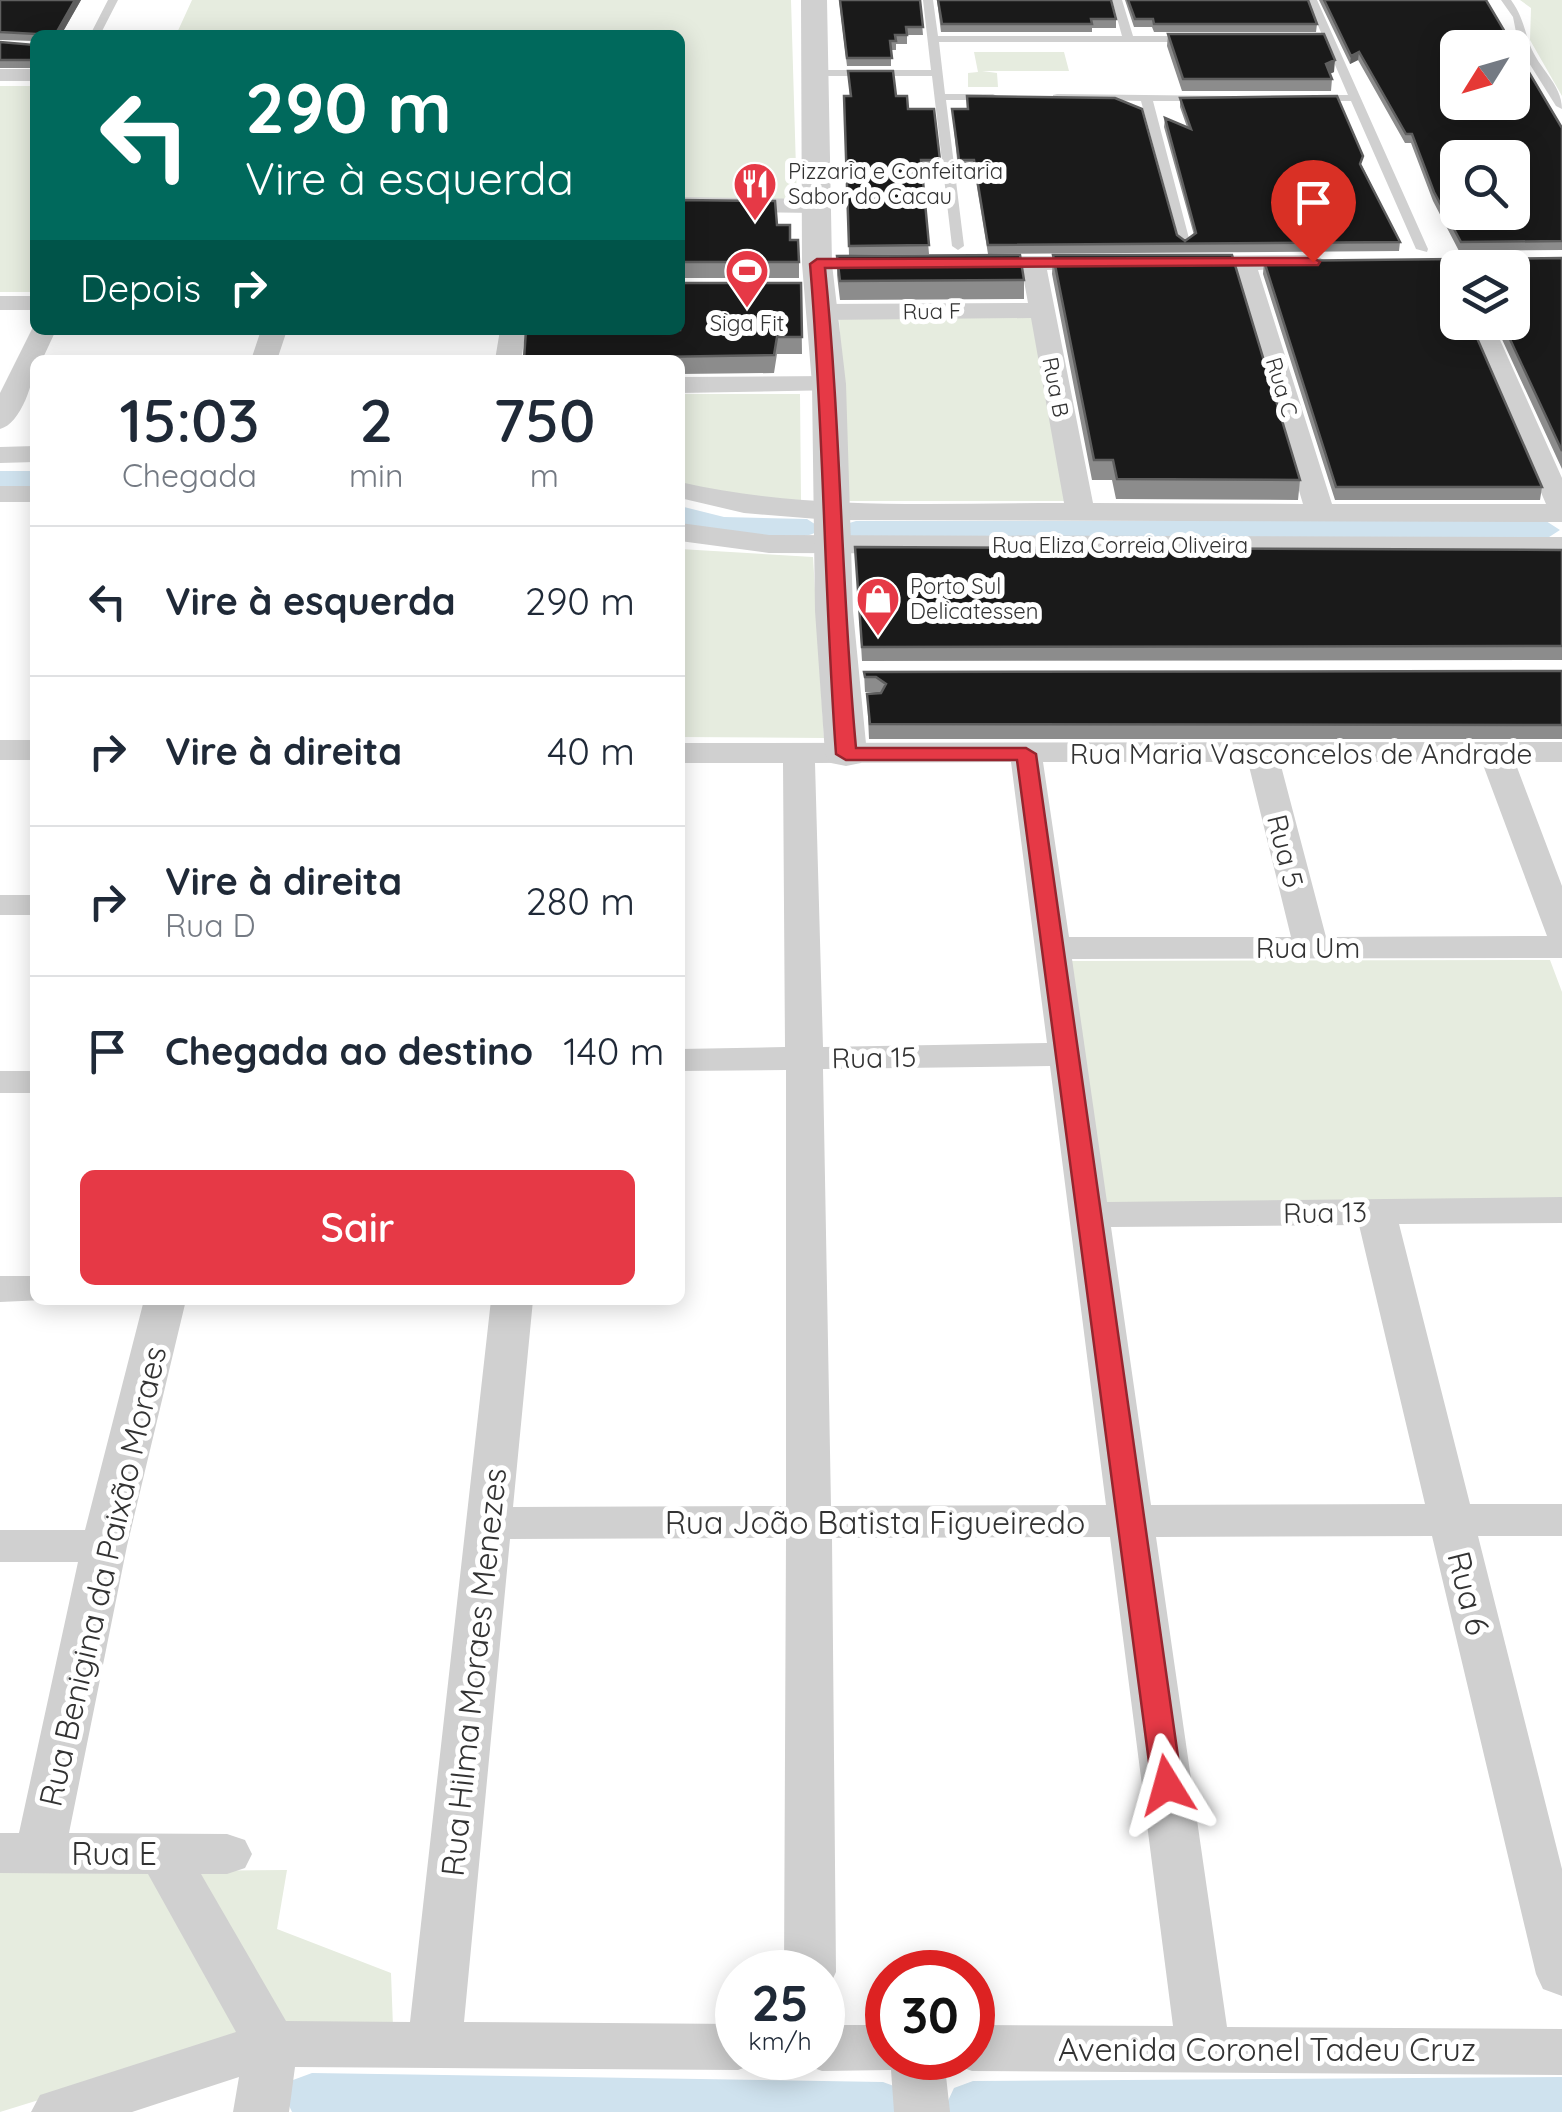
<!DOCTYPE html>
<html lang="pt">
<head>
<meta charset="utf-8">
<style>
  body { margin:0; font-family:Quicksand,sans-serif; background:#f6f6f7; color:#1f2937; height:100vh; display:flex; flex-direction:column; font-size:38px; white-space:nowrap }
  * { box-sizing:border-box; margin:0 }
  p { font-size:32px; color:#747a83 }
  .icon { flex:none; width:55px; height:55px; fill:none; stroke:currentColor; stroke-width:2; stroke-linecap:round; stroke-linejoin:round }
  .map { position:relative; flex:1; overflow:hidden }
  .sheet { position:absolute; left:30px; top:355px; width:655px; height:950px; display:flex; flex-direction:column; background:#fff; border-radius:15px; box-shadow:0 5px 25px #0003 }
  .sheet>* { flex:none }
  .banner { position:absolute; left:30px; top:30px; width:655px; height:305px; border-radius:15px; box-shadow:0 5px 25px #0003; background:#00695c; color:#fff; overflow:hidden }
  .needle { width:65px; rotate:233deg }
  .buttons { position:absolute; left:1440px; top:30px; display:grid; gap:20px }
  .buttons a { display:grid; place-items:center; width:90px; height:90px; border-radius:15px; background:#fff; box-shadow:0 5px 25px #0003; font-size:50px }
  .speed { position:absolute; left:715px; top:1950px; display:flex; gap:20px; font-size:50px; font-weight:700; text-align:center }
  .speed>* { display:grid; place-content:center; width:130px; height:130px; border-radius:50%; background:#fff; box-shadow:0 5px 25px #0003; line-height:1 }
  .speed small { font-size:25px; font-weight:400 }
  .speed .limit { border:15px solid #d22; background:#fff; color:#111 }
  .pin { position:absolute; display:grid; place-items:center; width:85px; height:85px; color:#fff; margin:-102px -42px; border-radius:50% 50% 50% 0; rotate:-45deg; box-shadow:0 0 10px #0007 }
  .pin .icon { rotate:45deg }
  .me { position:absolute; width:110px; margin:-55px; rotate:352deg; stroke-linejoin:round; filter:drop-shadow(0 0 8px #0008) }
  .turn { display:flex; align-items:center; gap:35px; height:210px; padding:0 50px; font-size:45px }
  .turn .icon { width:130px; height:130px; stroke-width:2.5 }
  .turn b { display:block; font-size:70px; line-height:85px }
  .then { display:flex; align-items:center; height:95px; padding:0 50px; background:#0003; gap:20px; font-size:38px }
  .eta { display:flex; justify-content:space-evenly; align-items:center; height:170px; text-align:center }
  .eta b { font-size:60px; font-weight:600; line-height:70px }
  .cta { display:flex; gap:20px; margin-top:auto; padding:20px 50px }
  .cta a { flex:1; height:115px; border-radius:15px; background:#e63946; color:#fff; font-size:40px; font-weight:600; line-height:115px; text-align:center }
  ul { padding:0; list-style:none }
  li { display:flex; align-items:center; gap:30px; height:150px; padding:0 50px; border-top:2px solid #e0e1e3 }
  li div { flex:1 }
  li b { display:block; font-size:38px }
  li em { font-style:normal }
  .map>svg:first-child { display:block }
  .green { fill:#e6ecdf }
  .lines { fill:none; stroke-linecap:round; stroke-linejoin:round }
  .canal { fill:#cfe2ee; fill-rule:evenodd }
  .service { fill:#d0d0d0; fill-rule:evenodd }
  .minor { fill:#d0d0d0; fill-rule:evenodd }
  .tertiary { fill:#d0d0d0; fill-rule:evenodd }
  .wall { fill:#8c8c8c }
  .shaded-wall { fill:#5f5f5f }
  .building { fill:#1a1a1a; stroke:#5f5f5f; stroke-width:2.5; fill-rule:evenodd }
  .route { fill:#e63946; stroke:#96252e; stroke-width:2.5 }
  .labels { text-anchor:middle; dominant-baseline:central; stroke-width:10; stroke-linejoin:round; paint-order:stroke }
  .far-poi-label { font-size:22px; fill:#333; stroke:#fff; text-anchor:start }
  .far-street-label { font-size:22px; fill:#333; stroke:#fff }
  .street-label { font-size:28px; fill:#333; stroke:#fff }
  .near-street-label { font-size:32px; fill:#333; stroke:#fff }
</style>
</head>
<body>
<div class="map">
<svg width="1562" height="2112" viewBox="0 0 1562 2112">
  <rect width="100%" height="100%" fill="#fff"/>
  <!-- green -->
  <path class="green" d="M192,0H791L797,203L680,202V35H176Z
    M1520,0H1562V96L1530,40L1531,8Z
    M974,52H1064L1069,71H982L997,73L998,87H968V73L978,72Z
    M0,86H35V292H0Z
    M1035,314L1068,501H848L839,315Z
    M680,394H800L801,500L742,499L680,484Z
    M680,549L813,557L824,738L680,737Z
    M1550,960L1562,992V1202H1105L1069,961Z
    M287,1870L277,1929L391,1973L393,2027L268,2029L0,2112V1873Z"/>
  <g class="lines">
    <!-- canal -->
    <path class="canal" d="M0,471H35V487H0Z
      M680,506L724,517L807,519L821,528C804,550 706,530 680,524Z
      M856,521H1546L1560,530L1546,539L846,536L842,530L846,524Z
      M312,2073L883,2082L902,2089L910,2106L908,2112H292L285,2097L293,2080Z
      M1562,2077V2112H949L946,2105L954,2088L973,2081Z"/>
    <!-- service -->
    <path class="service" d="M108,0H118L100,35H90Z
      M923,0H933L938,36H1122L1112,0H1122L1133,36H1191L1196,39L1191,42H939L945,94H993L999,97L993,100H946L964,246L958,250L952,246L932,76H816L810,73L816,70H931Z
      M1307,0H1317L1428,249L1427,252L1416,249L1351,101H1312L1306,98L1312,95H1348Z
      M1501,0H1511C1522,15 1524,28 1530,45C1538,68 1562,84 1562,109L1556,106L1519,47L1513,17Z
      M1057,94L1232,96L1234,98L1228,101H1153L1191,246L1180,243L1141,101L1053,99V95Z"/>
    <!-- minor -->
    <path class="minor" d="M0,69H35V81H0Z
      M680,197L815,199L827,206L815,213L680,211Z
      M1315,255L1327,262L1324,267L1258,270L1332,504H1546L1467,322H1492L1562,478V522L830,520L744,513L680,498V482C806,511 936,503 1064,503L1031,318L821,320L808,312L821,304L1028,303L1022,270H970L958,263L970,256H1100L1112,263L1109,268L1047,270L1093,503L1303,504L1233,270H1185L1173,263L1185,256Z
      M0,296H35V310H0Z
      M34,325L35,330H56L42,360H35C35,380 21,424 0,429V393Z
      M261,330H287L277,360H251Z
      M500,330H526L521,360H495Z
      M829,376L838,378L842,384L838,390L680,393V377Z
      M35,446V462L0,463V447Z
      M0,486H35V502H0Z
      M680,523L769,535L1562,537V555L769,553L680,541Z
      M0,740H35V760H0Z
      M1562,742V762H1515L1562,886V958L1072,959L1107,1202L1562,1197V1223L1399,1224L1470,1504H1562V1536H1478L1562,1869V1996L1543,1989L1536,1974L1432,1536L1156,1537L1227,2027L1562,2029V2075L972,2071L953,2064L950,2058H972V2025L1173,2026L1110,1537L832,1538L836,1972L829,1987L822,1990V1972H784L786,1538L510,1539L464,2022L738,2024V2058H760L757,2063L738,2070L295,2067L289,2112H233L239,2077L132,2112H31L40,2095L236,2032L148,1874L0,1873V1833H19L78,1562H0V1530H85L144,1300H186L127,1546L69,1833L227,1834L245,1840L252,1854L245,1868L227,1874H201L286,2021L410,2022L491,1300H533L513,1507L786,1506V1070L680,1071V1049L785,1047L783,763H680V743ZM1011,762L1047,1043L823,1047L815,763ZM1043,762H1248L1291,937H1069ZM1280,762H1482L1547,936L1326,937ZM1050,1066L1106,1505L831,1506L823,1069ZM1359,1225L1425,1504L1151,1505L1111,1227Z
      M0,895H35V915H0Z
      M0,1071H35V1093H0Z
      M0,1276H35V1300H44L0,1302Z
      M822,2025H888V2058H944L950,2112H894L891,2070L822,2071L803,2064L800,2058H822Z"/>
    <!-- tertiary -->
    <path class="tertiary" d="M801,0H827L832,264L846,384L853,611L867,754L861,763L846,766L831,763L825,754L815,611L812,384L802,264Z"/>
  </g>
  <!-- wall -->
  <path class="wall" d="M0,0H81L61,35H35V68H0V42L34,45L35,41L0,40Z
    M839,0H920L923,35H907V44H896V50H891V66H847Z
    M937,0H1111L1116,19V28H1092V32H941Z
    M1125,0H1308L1317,24L1316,32H1154L1152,27H1134Z
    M1319,0H1486L1562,128V250L1459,251L1433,201L1411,143H1405L1358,60L1350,64Z
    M1168,34L1334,72L1330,74L1332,79L1331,91H1182L1167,46Z
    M848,71L896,96L908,109L940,160V169H922L929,254L849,255L844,96H850Z
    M967,96L1185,241L1194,235L1164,127L1165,118L1187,127L1180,107V98L1362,166L1400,242L1399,251L988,254L974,169H958L952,109H967Z
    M680,200L777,225L799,262V278H680Z
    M1053,255L1300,480L1298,500L1116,499L1112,480H1092L1052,274Z
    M837,256L1024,280V299L840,300L837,275Z
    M1562,258V469L1494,322H1512L1458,268V322L1542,487L1540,500H1335L1263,274L1264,261Z
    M801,283L802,354H777L774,373L680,374V360H524L526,330Z
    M855,547L1562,550V660L862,661Z
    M1562,671V739H869L867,694L878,693L865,692L864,672Z"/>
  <!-- shaded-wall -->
  <path class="shaded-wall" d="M75,0H81L61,35H55Z
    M1359,52L1358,60L1350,64L1351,56Z
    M1335,60L1334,72L1324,76L1326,64Z"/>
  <!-- building -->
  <path class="building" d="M0,0H75L55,35L0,32Z
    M840,0H920L923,27H906L907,35H895L896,41H890L892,58H847Z
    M938,0H1111L1116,19H1091L1092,24H942Z
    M1128,0H1308L1317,24H1154L1153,19H1135Z
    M1324,0H1486L1562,128V241L1461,242L1434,192L1412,134H1406L1359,52L1351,56ZM1458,48H1512V102H1458ZM1458,158H1512V212H1458Z
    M1168,34H1324L1335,60L1326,64L1332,79H1183Z
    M35,40V60H0V42L34,45Z
    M848,71H893L896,96H907L908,109H934L940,160H921L929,245L849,246L844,96H851Z
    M967,96L1115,98L1142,109L1177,235L1185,241L1196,233L1165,118L1191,129L1180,98L1337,96L1363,156L1360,164L1400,242L988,245L974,160H959L952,109H968Z
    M680,200L775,201L777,225H790V240H798L799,262H680Z
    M1020,255L1024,280L840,281L837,256Z
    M1053,255H1232L1300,480L1117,479L1113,460H1094Z
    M1562,258V451L1502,322H1512V268H1458V322H1470L1542,487H1336L1264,261Z
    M680,283H801L802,337H777L774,355L524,359L526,330H680Z
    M855,547L1562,550V646L862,647Z
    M1562,671V725L870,724L867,694L881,693L886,684L876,677H865L864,672Z"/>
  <!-- route -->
  <path class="route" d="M1313,258L1320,262L1318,265L825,268C841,428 841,588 856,748H1026L1036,754L1182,1785L1178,1793H1156L1152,1785L1017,760H846L836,754C824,591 824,427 810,264L817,259Z"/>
  <!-- icons -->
  <defs>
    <symbol id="restaurant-pin" viewBox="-11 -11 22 30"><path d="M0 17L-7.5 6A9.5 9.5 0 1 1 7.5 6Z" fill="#e63946" stroke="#fff"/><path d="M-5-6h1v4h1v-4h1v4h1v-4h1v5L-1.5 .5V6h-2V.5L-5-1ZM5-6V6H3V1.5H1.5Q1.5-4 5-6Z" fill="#fff"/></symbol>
    <symbol id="stadium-pin" viewBox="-11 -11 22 30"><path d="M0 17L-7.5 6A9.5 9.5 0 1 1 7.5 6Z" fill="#e63946" stroke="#fff"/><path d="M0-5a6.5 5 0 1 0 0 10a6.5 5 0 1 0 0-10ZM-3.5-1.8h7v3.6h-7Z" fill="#fff"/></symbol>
    <symbol id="shop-pin" viewBox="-11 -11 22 30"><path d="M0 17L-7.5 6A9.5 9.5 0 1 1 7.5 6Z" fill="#e63946" stroke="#fff"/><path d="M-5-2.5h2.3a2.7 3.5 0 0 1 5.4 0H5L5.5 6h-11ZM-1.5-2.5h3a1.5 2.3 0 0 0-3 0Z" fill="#fff"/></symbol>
  </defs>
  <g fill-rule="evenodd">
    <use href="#restaurant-pin" x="730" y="159" width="50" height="68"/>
    <use href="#stadium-pin" x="722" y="246" width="50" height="68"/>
    <use href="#shop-pin" x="853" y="574" width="50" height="68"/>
  </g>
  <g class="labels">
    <!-- far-poi labels -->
    <g class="far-poi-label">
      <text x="788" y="171">Pizzaria e Confeitaria<tspan x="788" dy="25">Sabor do Cacau</tspan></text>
      <text x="747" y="323" text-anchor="middle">Siga Fit</text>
      <text x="910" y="586">Porto Sul<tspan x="910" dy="25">Delicatessen</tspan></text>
    </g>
    <!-- far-street labels -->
    <g class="far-street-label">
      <text transform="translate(932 311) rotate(-1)">Rua F</text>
      <text transform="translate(1056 387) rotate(79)">Rua B</text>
      <text transform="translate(1282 387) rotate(73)">Rua C</text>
      <text x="1120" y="545">Rua Eliza Correia Oliveira</text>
    </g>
    <!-- street labels -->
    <g class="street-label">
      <text x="1301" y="753">Rua Maria Vasconcelos de Andrade</text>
      <text transform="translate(1286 851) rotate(76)">Rua 5</text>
      <text x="1308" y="947">Rua Um</text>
      <text transform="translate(874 1057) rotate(-1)">Rua 15</text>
      <text transform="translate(1325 1212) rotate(-1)">Rua 13</text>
    </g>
    <!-- near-street labels -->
    <g class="near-street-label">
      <text x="875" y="1522">Rua João Batista Figueiredo</text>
      <text transform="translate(102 1576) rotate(-77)">Rua Benigina da Paixão Moraes</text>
      <text transform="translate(1469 1593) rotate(76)">Rua 6</text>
      <text transform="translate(473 1672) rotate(-84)">Rua Hilma Moraes Menezes</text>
      <text x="114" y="1853">Rua E</text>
      <text x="1267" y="2049">Avenida Coronel Tadeu Cruz</text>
    </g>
  </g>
</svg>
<div class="buttons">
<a><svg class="needle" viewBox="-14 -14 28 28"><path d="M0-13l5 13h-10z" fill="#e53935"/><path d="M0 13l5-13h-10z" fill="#747a83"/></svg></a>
<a><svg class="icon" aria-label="search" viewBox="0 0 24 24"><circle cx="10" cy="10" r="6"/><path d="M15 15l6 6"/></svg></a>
<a><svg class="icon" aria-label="layers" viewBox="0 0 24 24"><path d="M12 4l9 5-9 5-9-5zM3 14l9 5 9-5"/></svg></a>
</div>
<div class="speed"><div>25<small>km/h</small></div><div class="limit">30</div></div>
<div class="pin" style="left:1313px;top:262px;background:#d93025"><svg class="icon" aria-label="arrive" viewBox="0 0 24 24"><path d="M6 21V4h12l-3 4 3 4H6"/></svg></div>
<svg class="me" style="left:1167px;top:1785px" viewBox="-20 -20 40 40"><path d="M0-17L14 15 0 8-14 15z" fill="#e63946" stroke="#fff" stroke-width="4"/></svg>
<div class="banner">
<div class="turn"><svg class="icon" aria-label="left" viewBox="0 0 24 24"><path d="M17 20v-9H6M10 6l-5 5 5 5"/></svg><div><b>290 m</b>Vire à esquerda</div></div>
<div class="then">Depois<svg class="icon" aria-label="right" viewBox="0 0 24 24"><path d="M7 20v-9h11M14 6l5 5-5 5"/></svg></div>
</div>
<section class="sheet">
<div class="eta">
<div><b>15:03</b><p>Chegada</p></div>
<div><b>2</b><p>min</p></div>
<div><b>750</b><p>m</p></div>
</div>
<ul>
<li><svg class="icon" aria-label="left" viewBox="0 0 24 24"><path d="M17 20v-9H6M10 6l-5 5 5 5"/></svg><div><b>Vire à esquerda</b></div><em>290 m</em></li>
<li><svg class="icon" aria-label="right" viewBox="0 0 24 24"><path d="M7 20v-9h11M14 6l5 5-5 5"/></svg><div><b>Vire à direita</b></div><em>40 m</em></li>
<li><svg class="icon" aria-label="right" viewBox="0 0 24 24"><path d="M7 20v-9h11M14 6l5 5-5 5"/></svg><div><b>Vire à direita</b><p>Rua D</p></div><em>280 m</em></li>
<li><svg class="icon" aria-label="arrive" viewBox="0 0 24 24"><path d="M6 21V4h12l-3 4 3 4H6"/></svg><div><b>Chegada ao destino</b></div><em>140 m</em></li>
</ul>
<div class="cta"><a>Sair</a></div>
</section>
</div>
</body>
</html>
